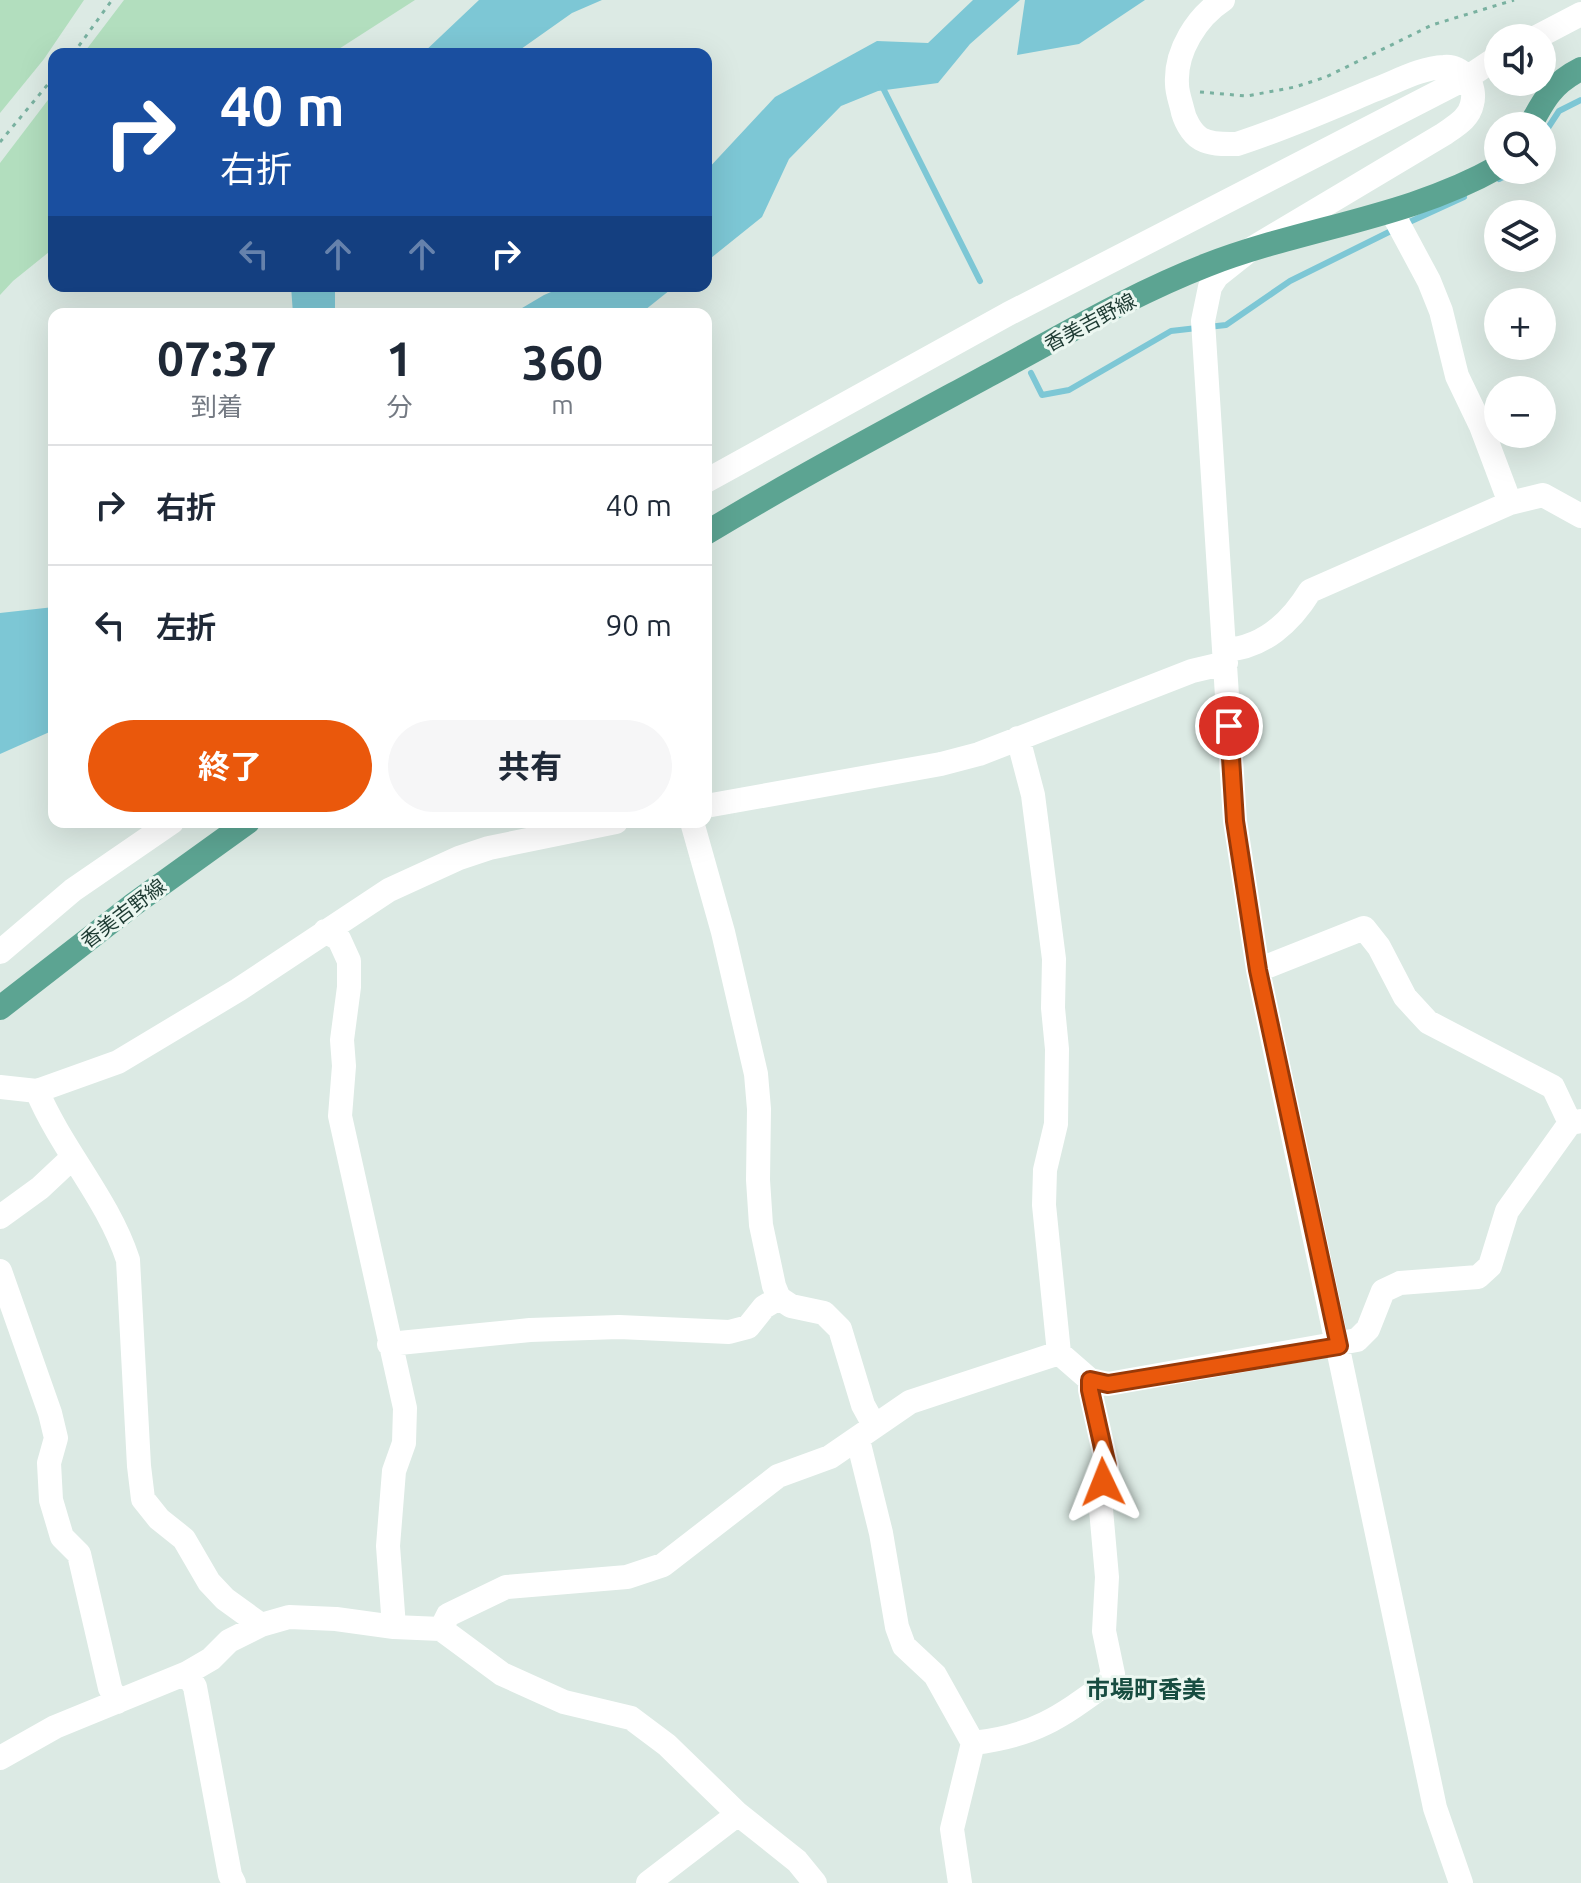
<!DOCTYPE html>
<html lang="ja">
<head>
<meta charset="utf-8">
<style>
  body { margin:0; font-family:Ubuntu,"Noto Sans JP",sans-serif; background:#f6f6f7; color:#1f2937; height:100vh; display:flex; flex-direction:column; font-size:30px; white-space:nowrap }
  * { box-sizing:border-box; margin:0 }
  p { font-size:26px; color:#747a83 }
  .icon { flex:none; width:44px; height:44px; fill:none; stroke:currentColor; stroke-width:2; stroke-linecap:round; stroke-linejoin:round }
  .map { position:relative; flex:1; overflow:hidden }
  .drawer { position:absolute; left:48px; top:308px; width:664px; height:520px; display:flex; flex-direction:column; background:#fff; border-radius:16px; box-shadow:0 8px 32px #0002 }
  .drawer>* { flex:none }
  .hud { position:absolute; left:48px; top:48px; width:664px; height:244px; border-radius:16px; box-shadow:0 8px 32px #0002; background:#1a4fa0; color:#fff; overflow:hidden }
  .fabs { position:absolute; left:1484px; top:24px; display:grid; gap:16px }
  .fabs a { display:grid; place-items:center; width:72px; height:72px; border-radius:50%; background:#fff; box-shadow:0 8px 32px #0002; font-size:40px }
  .pin { position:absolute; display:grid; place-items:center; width:68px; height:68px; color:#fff; margin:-34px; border:4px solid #fff; border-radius:50%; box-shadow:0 2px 8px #0007 }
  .me { position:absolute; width:88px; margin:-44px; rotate:358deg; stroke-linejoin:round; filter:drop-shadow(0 0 6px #0008) }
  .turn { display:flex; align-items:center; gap:28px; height:168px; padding:0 40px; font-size:36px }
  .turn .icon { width:104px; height:104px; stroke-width:2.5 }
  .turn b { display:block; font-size:56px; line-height:68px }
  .lanes { display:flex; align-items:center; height:76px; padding:0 40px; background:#0003; justify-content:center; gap:40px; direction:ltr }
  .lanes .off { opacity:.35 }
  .eta { display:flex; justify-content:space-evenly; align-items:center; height:136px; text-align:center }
  .eta b { font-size:48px; font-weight:700; line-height:56px }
  .action { display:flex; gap:16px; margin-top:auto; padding:16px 40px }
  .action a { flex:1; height:92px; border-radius:48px; background:#ea580c; color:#fff; font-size:32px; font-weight:700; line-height:92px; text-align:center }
  .action a+a { background:#f6f6f7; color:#1f2937 }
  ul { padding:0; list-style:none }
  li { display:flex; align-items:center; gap:24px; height:120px; padding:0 40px; border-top:2px solid #e0e1e3 }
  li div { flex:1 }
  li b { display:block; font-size:30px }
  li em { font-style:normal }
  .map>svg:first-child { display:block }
  .green { fill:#b2debe }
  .water { fill:#7dc7d5 }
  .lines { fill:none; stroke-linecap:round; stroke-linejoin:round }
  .stream { stroke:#7dc7d5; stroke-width:6 }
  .path { stroke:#79b1a0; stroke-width:3; stroke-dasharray:4 6; stroke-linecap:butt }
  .minor { stroke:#fff; stroke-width:24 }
  .major { stroke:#5ca492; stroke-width:24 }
  .route-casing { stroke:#983908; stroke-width:20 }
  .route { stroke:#ea580c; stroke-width:14 }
  .labels { text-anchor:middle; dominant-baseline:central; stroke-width:6; stroke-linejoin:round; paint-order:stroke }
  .street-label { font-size:20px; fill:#1d3a32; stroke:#ecf7f1 }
  .quarter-label { font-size:24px; font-weight:bold; fill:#184d41; stroke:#ecf7f1 }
</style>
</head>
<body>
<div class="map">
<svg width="1581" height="1883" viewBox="0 0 1581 1883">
  <rect width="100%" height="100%" fill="#dceae4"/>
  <!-- green -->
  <path class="green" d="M0,0H84L44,59L0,113Z
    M124,0H415L331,54H83Z
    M54,92V248L13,281L0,295V163Z"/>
  <!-- water -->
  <path class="water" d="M479,0H602L572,13L514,54H422Z
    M973,0H1020L970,44L938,83L878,91L841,106L789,159L762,217L706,262V171L775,97L877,41L928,43Z
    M1025,0H1145L1079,44L1017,55Z
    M291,286H335V314H293Z
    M565,286H675L640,314H512L544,295Z
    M54,607V730L0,754V613Z"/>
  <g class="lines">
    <!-- stream -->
    <path class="stream" d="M881,84L980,281
      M1542,137L1559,111L1581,100
      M1499,179L1517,170
      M1405,224L1464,197
      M1208,327L1226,325L1290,281L1395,229
      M1031,373L1042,395L1069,390L1171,331L1197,328"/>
    <!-- path -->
    <path class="path" d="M73,54L112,0
      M1200,92L1247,96L1295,87L1326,77L1432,25L1514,0
      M0,142L54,77"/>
    <!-- minor -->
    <path class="minor" d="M1223,0C1197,17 1175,51 1177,84C1177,92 1180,100 1182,108C1184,119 1191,133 1201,139C1212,145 1225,144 1237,144C1284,129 1329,109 1374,90C1396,82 1420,68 1444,67C1464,65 1477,86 1472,104C1469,119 1455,126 1444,134L1251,249L1217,276L1210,287L1203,321L1235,821L1258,970L1435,1808L1461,1883
      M1535,38L1581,14
      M1392,212L1429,281L1441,311L1457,376L1481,426L1510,503
      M706,481L1008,314L1468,77L1498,57
      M1225,650C1263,648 1291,622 1310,591L1510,503L1543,495L1581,516
      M1018,738L1033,795L1054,959L1053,1008L1057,1049L1056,1124L1045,1170L1044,1205L1059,1353
      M706,806L941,764L979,754L1192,671L1226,663
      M692,822L723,932L756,1074L759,1109L758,1180L761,1225L774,1286L779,1298L791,1306L824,1313L840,1329L863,1405L874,1425
      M325,931L339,939L349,961V987L342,1040L344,1066L340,1116L405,1408L404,1443L394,1471L388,1546L394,1627
      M0,952L73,890L172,822
      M1258,970L1364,928L1379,947L1405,997L1428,1022L1553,1087L1570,1123
      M0,1087L37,1091L118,1062L238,990L389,890L459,858L489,848L616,822
      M37,1091C62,1150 108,1199 128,1260L139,1466L143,1499L159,1519L184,1539L209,1582L225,1599L261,1625
      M0,1217L40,1188L72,1158
      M0,1271L50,1413L56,1438L49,1463L51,1500L62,1537L79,1554L110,1688L117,1702
      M389,1344L530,1330L619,1327L729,1332L748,1327L764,1307L779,1298
      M858,1440L881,1533L897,1627L904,1646L935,1675L973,1743L952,1829L960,1883
      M441,1629L448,1615L506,1587L627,1577L663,1565L778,1476L830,1457L910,1402L1059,1353L1090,1380L1108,1384L1357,1340L1368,1329L1383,1291L1400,1283L1478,1277L1490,1266L1507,1211L1570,1123L1581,1121
      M187,1673L195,1687L230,1875L234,1883
      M973,1743C1034,1736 1059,1718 1107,1683L1113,1674L1104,1631L1107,1577L1100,1498L1107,1466L1090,1390V1380
      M0,1758L55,1727L187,1673L211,1659L229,1641L261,1625L289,1617L336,1619L394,1627L441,1629L502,1674L564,1702L631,1718L667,1745L738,1814L797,1861L815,1883
      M648,1883L738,1814"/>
    <!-- major -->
    <path class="major" d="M1530,126C1544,99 1553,83 1581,69
      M706,533C799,477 895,426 991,374C1062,336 1132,294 1207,265C1302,228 1408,218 1498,167
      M0,1008L134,904L248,822"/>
  </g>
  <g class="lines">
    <defs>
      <path id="route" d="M1103,1482L1107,1466L1090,1390V1380L1108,1384L1339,1346L1258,970L1235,821L1229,726"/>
    </defs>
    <!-- route casing -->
    <use href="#route" class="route-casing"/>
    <!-- route -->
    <use href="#route" class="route"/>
  </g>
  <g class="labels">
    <!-- street labels -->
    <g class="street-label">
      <text transform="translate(1090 322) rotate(-28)">香美吉野線</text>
      <text transform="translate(123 913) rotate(-37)">香美吉野線</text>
    </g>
    <!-- quarter labels -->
    <g class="quarter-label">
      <text x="1146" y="1689">市場町香美</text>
    </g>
  </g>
</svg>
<div class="fabs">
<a><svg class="icon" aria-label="sound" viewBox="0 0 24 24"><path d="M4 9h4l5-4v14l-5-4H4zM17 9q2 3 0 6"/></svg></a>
<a><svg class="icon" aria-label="search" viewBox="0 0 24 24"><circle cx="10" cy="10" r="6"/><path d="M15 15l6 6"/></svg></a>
<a><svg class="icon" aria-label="layers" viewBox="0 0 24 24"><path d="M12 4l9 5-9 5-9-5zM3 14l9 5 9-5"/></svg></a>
<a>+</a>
<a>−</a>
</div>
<div class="pin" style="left:1229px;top:726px;background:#d93025"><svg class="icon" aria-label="arrive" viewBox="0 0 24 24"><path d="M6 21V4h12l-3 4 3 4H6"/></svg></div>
<svg class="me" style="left:1103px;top:1482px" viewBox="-20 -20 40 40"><path d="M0-17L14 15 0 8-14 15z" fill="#ea580c" stroke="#fff" stroke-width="4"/></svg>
<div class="hud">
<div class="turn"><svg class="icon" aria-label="right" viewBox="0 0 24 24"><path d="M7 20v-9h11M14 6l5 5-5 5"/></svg><div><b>40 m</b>右折</div></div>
<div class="lanes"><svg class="icon off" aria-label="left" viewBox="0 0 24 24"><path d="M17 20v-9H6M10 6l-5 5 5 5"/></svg><svg class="icon off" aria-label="ahead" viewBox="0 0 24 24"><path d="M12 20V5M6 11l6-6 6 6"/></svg><svg class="icon off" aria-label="ahead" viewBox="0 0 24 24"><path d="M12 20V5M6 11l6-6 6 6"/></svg><svg class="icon" aria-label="right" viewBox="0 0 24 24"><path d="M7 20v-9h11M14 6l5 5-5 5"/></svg></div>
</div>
<section class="drawer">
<div class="eta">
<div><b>07:37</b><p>到着</p></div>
<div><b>1</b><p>分</p></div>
<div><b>360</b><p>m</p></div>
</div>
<ul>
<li><svg class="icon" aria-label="right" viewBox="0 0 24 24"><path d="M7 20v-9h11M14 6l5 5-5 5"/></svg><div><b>右折</b></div><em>40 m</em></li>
<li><svg class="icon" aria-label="left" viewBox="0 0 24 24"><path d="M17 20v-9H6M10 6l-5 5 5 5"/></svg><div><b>左折</b></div><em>90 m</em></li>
</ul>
<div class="action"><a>終了</a><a>共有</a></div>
</section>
</div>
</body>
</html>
